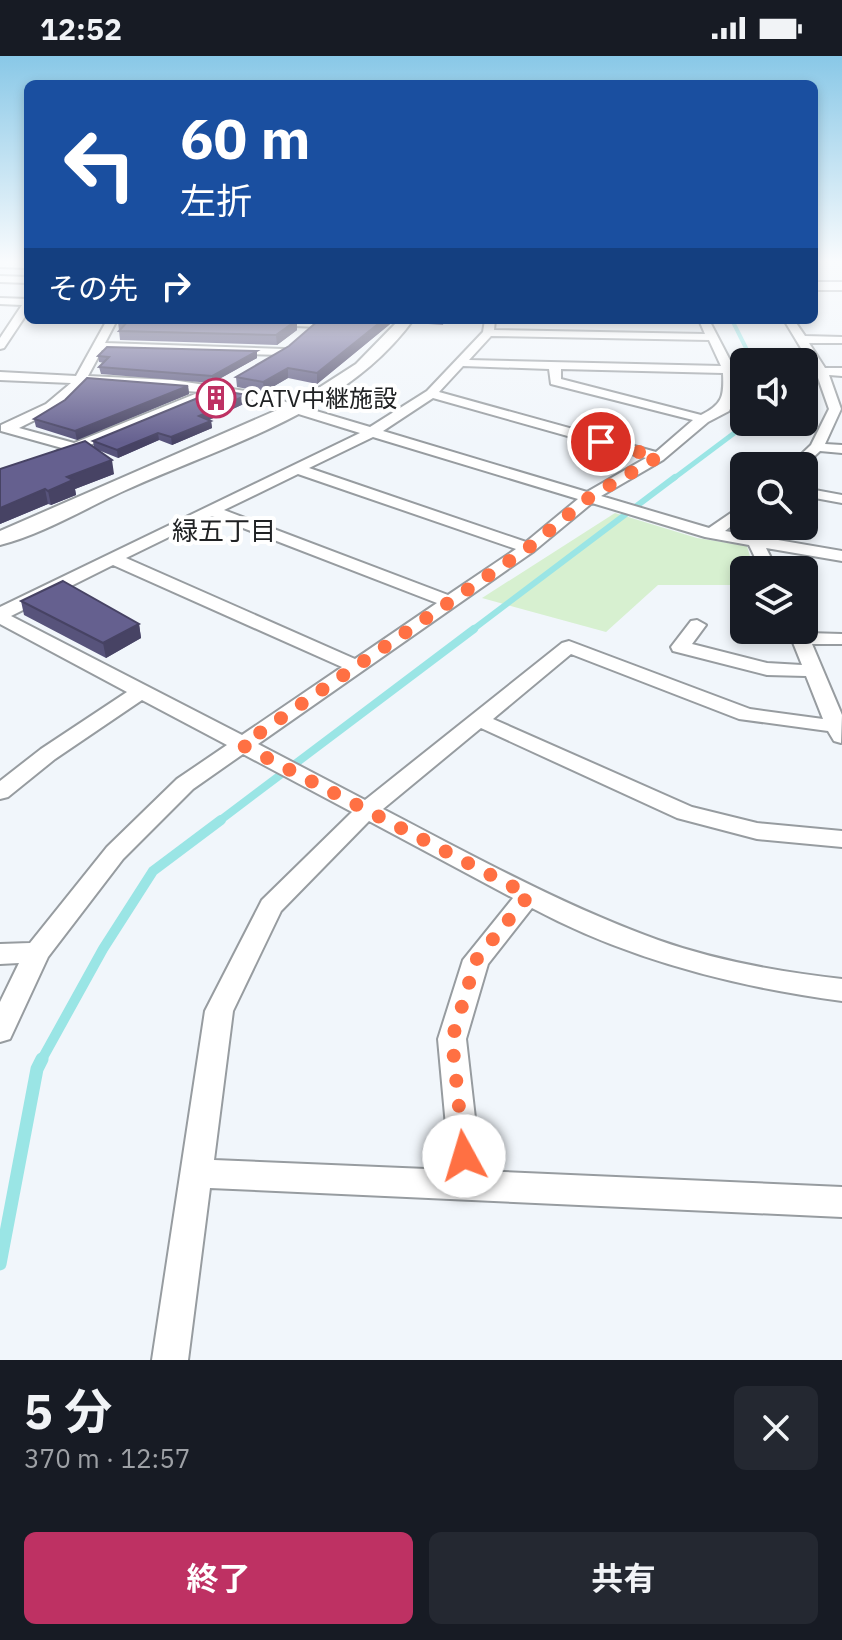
<!DOCTYPE html>
<html lang="ja">
<head>
<meta charset="utf-8">
<style>
  body { margin:0; font-family:"IBM Plex Sans","Noto Sans JP",sans-serif; background:#242831; color:#f1f3f6; height:100vh; display:flex; flex-direction:column; font-size:30px; white-space:nowrap }
  * { box-sizing:border-box; margin:0 }
  p { font-size:26px; color:#9ea1a6 }
  .icon { flex:none; width:44px; height:44px; fill:none; stroke:currentColor; stroke-width:2; stroke-linecap:round; stroke-linejoin:round }
  .map { position:relative; height:1304px; overflow:hidden }
  .drawer { display:flex; flex-direction:column; background:#171b24; flex:1 }
  .drawer>* { flex:none }
  .top-card { position:absolute; left:24px; top:24px; width:794px; height:244px; border-radius:12px; box-shadow:0 4px 12px #0003; background:#1a4fa0; color:#fff; overflow:hidden }
  .buttons { position:absolute; left:730px; top:292px; display:grid; gap:16px }
  .buttons a { display:grid; place-items:center; width:88px; height:88px; border-radius:12px; background:#171b24; box-shadow:0 4px 12px #0003; font-size:40px }
  .pin { position:absolute; display:grid; place-items:center; width:68px; height:68px; color:#fff; margin:-34px; border:4px solid #fff; border-radius:50%; box-shadow:0 2px 8px #0007 }
  .me { position:absolute; width:88px; margin:-44px; rotate:354deg; stroke-linejoin:round; filter:drop-shadow(0 0 6px #0008) }
  .turn { display:flex; align-items:center; gap:28px; height:168px; padding:0 24px; font-size:36px }
  .turn .icon { width:104px; height:104px; stroke-width:2.5 }
  .turn b { display:block; font-size:56px; line-height:68px }
  .then { display:flex; align-items:center; height:76px; padding:0 24px; background:#0003; gap:16px; font-size:30px }
  .round { display:grid; place-items:center; flex:none; width:84px; height:84px; border-radius:12px; background:#242831 }
  .head { display:flex; align-items:center; justify-content:space-between; height:136px; padding:0 24px }
  h1 { font-size:48px; font-weight:700; line-height:60px }
  .cta { display:flex; gap:16px; margin-top:auto; padding:16px 24px }
  .cta a { flex:1; height:92px; border-radius:12px; background:#be3163; color:#fff; font-size:32px; font-weight:700; line-height:92px; text-align:center }
  .cta a+a { background:#242831; color:#f1f3f6 }
  .status { display:flex; justify-content:space-between; align-items:center; height:56px; padding:0 40px; background:#171b24; direction:ltr }
  .status svg { height:22px; fill:currentColor }
  .map>svg:first-child { display:block }
  .green { fill:#d7f0d0 }
  .lines { fill:none; stroke-linecap:round; stroke-linejoin:round }
  .stream-far5 { stroke:#9ae5e5; stroke-width:4 }
  .stream-far4 { stroke:#9ae5e5; stroke-width:5 }
  .stream-far3 { stroke:#9ae5e5; stroke-width:6 }
  .stream-far2 { stroke:#9ae5e5; stroke-width:8 }
  .stream-far1 { stroke:#9ae5e5; stroke-width:10 }
  .stream { stroke:#9ae5e5; stroke-width:13 }
  .minor-casing { stroke:#979ca0; stroke-width:4 }
  .tertiary-casing { stroke:#979ca0; stroke-width:4 }
  .minor { fill:#fff; fill-rule:evenodd }
  .tertiary { fill:#fff; fill-rule:evenodd }
  .wall { fill:#57537b }
  .shaded-wall { fill:#474364 }
  .building { fill:#65608f; stroke:#474364; stroke-width:2 }
  .route { stroke:#ff7043; stroke-width:14; stroke-dasharray:0 25.2 }
  .labels { text-anchor:middle; dominant-baseline:central; stroke-width:8; stroke-linejoin:round; paint-order:stroke }
  .far-poi-label { font-size:24px; fill:#202224; stroke:#fff; text-anchor:start }
  .far-neighbourhood-label { font-size:26px; fill:#202224; stroke:#fff }
</style>
</head>
<body>
<div class="status"><b>12:52</b><svg viewBox="0 0 49 12"><path d="M0 12V9h3v3zM5 12V6h3v6zM10 12V3h3v9zM15 12V0h3v12zM26 1h20v11H26zM47 4h2v5h-2z"/></svg></div>
<div class="map">
<svg width="842" height="1304" viewBox="0 0 842 1304">
  <rect width="100%" height="100%" fill="#f1f6fb"/>
  <!-- green -->
  <path class="green" d="M615,457L697,482L747,490L754,514H744V529H658L606,576L482,542Z"/>
  <g class="lines">
    <!-- stream-far5 -->
    <path class="stream-far5" d="M732,264L751,302"/>
    <!-- stream-far4 -->
    <path class="stream-far4" d="M750,300L753,306
      M673,423L749,366"/>
    <!-- stream-far3 -->
    <path class="stream-far3" d="M471,575L675,421"/>
    <!-- stream-far2 -->
    <path class="stream-far2" d="M218,766L474,573"/>
    <!-- stream-far1 -->
    <path class="stream-far1" d="M41,1005L103,893L153,815L221,764"/>
    <!-- stream -->
    <path class="stream" d="M0,1208L37,1013L42,1003"/>
    <defs>
      <path id="minor" d="M0,205L28,206V212L0,211Z
        M0,220L28,221V227L0,226Z
        M0,242L28,243V256L4,292L0,293V282L22,249L0,248Z
        M107,264H117L105,287L284,293L290,296L284,299L102,294L88,320L172,324L252,336L370,371L427,335L483,276L485,264H495L494,274L705,278L699,264H709L733,310H744V318L735,317L736,340L729,355L708,366L663,404L601,440L709,472L744,448V460L725,475L842,495V505L766,492L777,514H761L749,489L705,481L592,447L534,495L258,688L365,744L562,587L569,585L750,653L823,663L806,620L767,619L673,595L671,591L691,565L697,564L706,569L692,588L767,607L802,609L788,574H804V571L807,577L842,578V588H812L842,659L841,687L834,685L828,675L739,663L571,598L493,663L692,751L757,767L842,775V791L757,783L677,762L481,672L383,753C473,800 562,849 658,884C717,905 780,916 842,923V945C736,931 627,903 532,852L488,908L466,983L481,1115L842,1131V1161L210,1132L188,1304H152L205,955L262,844L352,756L243,698L193,733L123,803L48,901L10,983L0,986V946L19,907L0,908V888L30,887L107,791L177,723L227,689L142,644L55,703L8,741L0,743V725L41,693L127,636L0,568V551L360,377L250,343L215,338L63,400L56,396L62,392L1,375V369L46,348L71,327L0,324V316L76,320ZM491,280L709,284L721,310L469,304ZM463,310L549,313L551,328L693,364L656,396L439,336ZM561,313L723,317C724,340 723,348 701,359L561,323ZM83,327L200,336L74,387L19,372L55,354ZM433,342L646,402L587,436L383,375ZM373,381L578,443L526,486L309,412ZM298,418L516,493L448,539L224,454ZM212,460L437,547L355,603L126,502ZM113,509L342,611L242,679L11,560ZM369,765L513,842L463,904L438,983L450,1114L214,1104L233,955L281,855Z
        M269,264L317,265L322,268L317,271L273,269Z
        M784,264H794L805,280L842,281V287H809L825,312H842V320L829,319L841,353L825,388L842,389V397L820,395L804,410H789L811,389L829,353L817,319H804V311L813,312Z
        M804,432L842,439V447L804,440Z"/>
      <path id="tertiary" d="M814,226H842V234H814Z
        M399,264H413C346,356 228,388 128,433C87,451 44,478 0,489V475L300,344L356,308Z"/>
    </defs>
    <!-- minor casing -->
    <use href="#minor" class="minor-casing"/>
    <!-- tertiary casing -->
    <use href="#tertiary" class="tertiary-casing"/>
    <!-- minor -->
    <use href="#minor" class="minor"/>
    <!-- tertiary -->
    <use href="#tertiary" class="tertiary"/>
  </g>
  <!-- wall -->
  <path class="wall" d="M319,264H395L317,328L288,322L264,336L237,331L236,321L289,290Z
    M414,264H444L443,269L414,267Z
    M118,265L297,274L277,289L120,284Z
    M257,295V302L212,327L101,318L99,311L104,307L99,306L98,300Z
    M188,330L189,338L77,384L36,371L34,363Z
    M248,346L209,364L211,365L212,372L172,389L159,384L118,402L98,394L114,418L75,433L76,439L51,449L48,448L0,468V413L94,391L93,385Z
    M21,545L139,568L141,582L106,602L24,559Z"/>
  <!-- shaded-wall -->
  <path class="shaded-wall" d="M297,264V274L277,289L276,279Z
    M383,264H395L317,328V317Z
    M257,295V302L212,327V320Z
    M288,312V322L264,336L263,326Z
    M188,330L189,338L77,384L75,375Z
    M247,339L248,346L200,368L199,360Z
    M211,365L212,372L172,389L171,381Z
    M158,377L159,384L118,402L117,394Z
    M112,404L114,418L75,433L76,439L51,449L48,435L67,421Z
    M45,433L48,448L0,468V452Z
    M139,568L141,582L106,602L103,587Z"/>
  <!-- building -->
  <path class="building" d="M119,264H297L276,279L119,275L128,265Z
    M319,264H383L317,317L288,312L263,326L236,321L289,290Z
    M107,291L257,295L212,320L99,311L109,301L98,300Z
    M87,322L188,330L75,375L34,363L65,344Z
    M217,334L247,339L199,360L211,365L171,381L158,377L117,394L93,385Z
    M85,385L112,404L67,421L73,424L48,435L45,433L0,452V413Z
    M63,525L139,568L103,587L21,545Z"/>
  <!-- sky -->
  <linearGradient id="sky" x2="0" y2="1"><stop stop-color="#89c8e7"/><stop offset="0.53" stop-color="#f9fbfd"/><stop offset="1" stop-color="#f9fbfd" stop-opacity="0"/></linearGradient>
  <rect width="842" height="387" fill="url(#sky)"/>
  <g class="lines">
    <!-- route -->
    <path class="route" d="M464,1100L452,983L476,904L529,839L242,689L528,492L591,440L658,401L601,386"/>
  </g>
  <!-- icons -->
  <defs>
    <symbol id="building-ring" viewBox="-11 -11 22 22"><circle r="9.5" fill="#fff" stroke="#be3163" stroke-width="1.5"/><path d="M-4-6H4V6H1V3H-1V6H-4ZM-2.5-4.3h1.7v1.8h-1.7ZM.8-4.3h1.7v1.8H.8ZM-2.5-1h1.7V.8h-1.7ZM.8-1h1.7V.8H.8Z" fill="#be3163"/></symbol>
  </defs>
  <g fill-rule="evenodd">
    <use href="#building-ring" x="194" y="320" width="44" height="44"/>
  </g>
  <g class="labels">
    <!-- far-poi labels -->
    <g class="far-poi-label">
      <text x="244" y="342">CATV中継施設</text>
    </g>
    <!-- far-neighbourhood labels -->
    <g class="far-neighbourhood-label">
      <text x="224" y="474">緑五丁目</text>
    </g>
  </g>
</svg>
<div class="buttons">
<a><svg class="icon" aria-label="sound" viewBox="0 0 24 24"><path d="M4 9h4l5-4v14l-5-4H4zM17 9q2 3 0 6"/></svg></a>
<a><svg class="icon" aria-label="search" viewBox="0 0 24 24"><circle cx="10" cy="10" r="6"/><path d="M15 15l6 6"/></svg></a>
<a><svg class="icon" aria-label="layers" viewBox="0 0 24 24"><path d="M12 4l9 5-9 5-9-5zM3 14l9 5 9-5"/></svg></a>
</div>
<div class="pin" style="left:601px;top:386px;background:#d93025"><svg class="icon" aria-label="arrive" viewBox="0 0 24 24"><path d="M6 21V4h12l-3 4 3 4H6"/></svg></div>
<svg class="me" style="left:464px;top:1100px" viewBox="-20 -20 40 40"><circle r="19" fill="#fff"/><path d="M0-13L10 11 0 6-10 11z" fill="#ff7043"/></svg>
<div class="top-card">
<div class="turn"><svg class="icon" aria-label="left" viewBox="0 0 24 24"><path d="M17 20v-9H6M10 6l-5 5 5 5"/></svg><div><b>60 m</b>左折</div></div>
<div class="then">その先<svg class="icon" aria-label="right" viewBox="0 0 24 24"><path d="M7 20v-9h11M14 6l5 5-5 5"/></svg></div>
</div>
</div>
<section class="drawer">
<div class="head"><div><h1>5 分</h1><p>370 m · 12:57</p></div><a class="round"><svg class="icon" aria-label="close" viewBox="0 0 24 24"><path d="M6 6l12 12M18 6L6 18"/></svg></a></div>
<div class="cta"><a>終了</a><a>共有</a></div>
</section>
</body>
</html>
